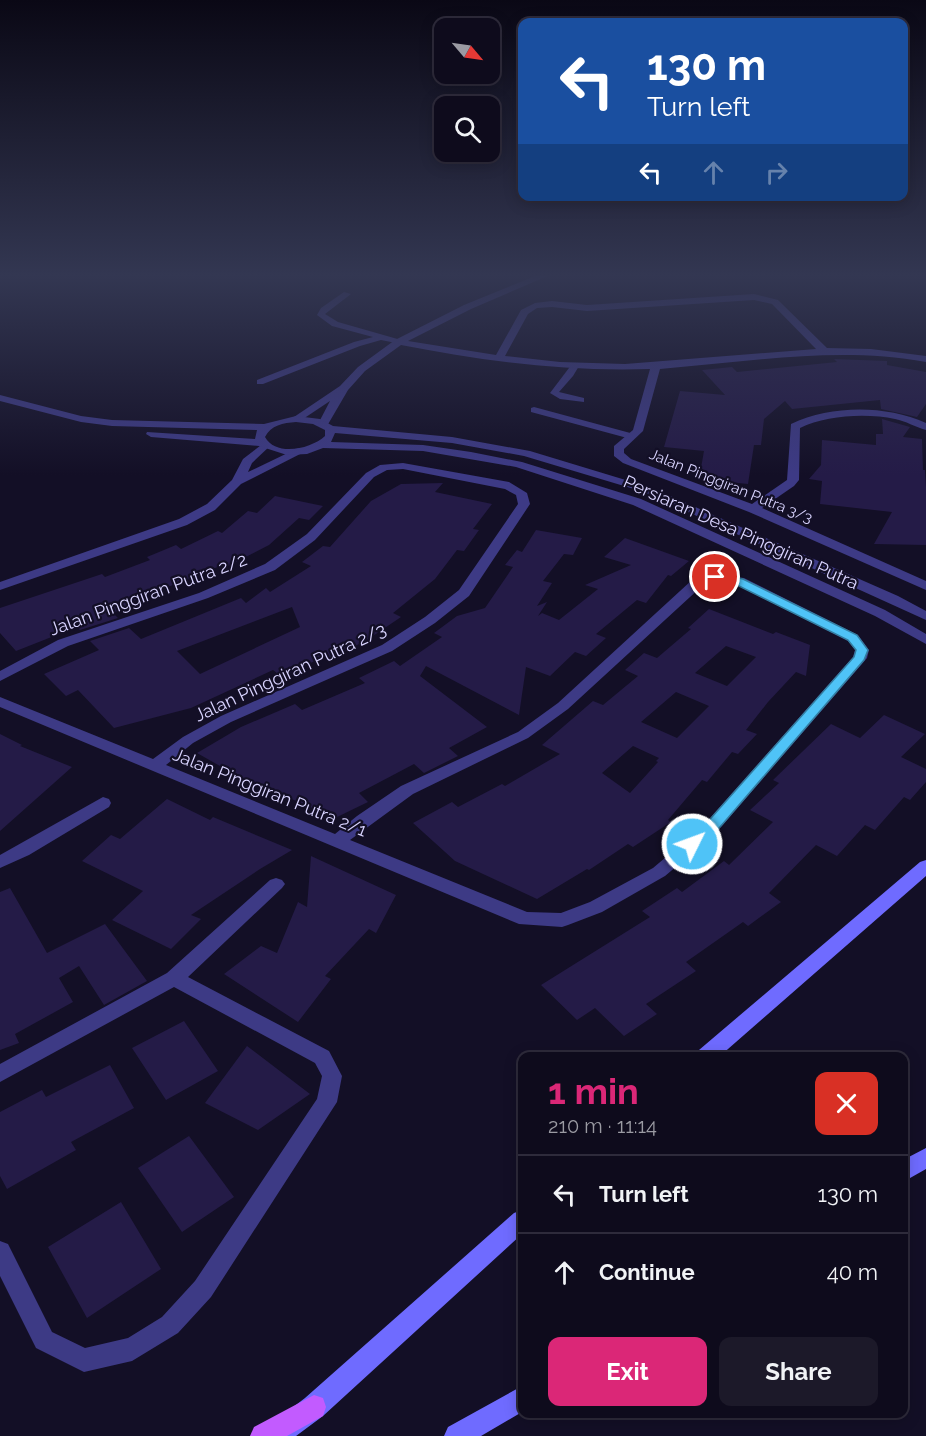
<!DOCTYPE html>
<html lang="en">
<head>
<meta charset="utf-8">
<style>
  body { margin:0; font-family:Raleway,sans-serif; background:#1c1929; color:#f1f3f6; height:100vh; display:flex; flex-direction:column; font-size:22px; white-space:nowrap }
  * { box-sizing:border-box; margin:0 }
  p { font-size:20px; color:#9b9ba3 }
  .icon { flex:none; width:33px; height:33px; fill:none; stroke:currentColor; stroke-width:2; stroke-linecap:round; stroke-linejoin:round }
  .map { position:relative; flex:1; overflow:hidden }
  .details { position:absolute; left:518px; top:1052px; width:390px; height:366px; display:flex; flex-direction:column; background:#0e0b1c; border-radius:12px; box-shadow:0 3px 15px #0003,0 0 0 2px #2e2b3b }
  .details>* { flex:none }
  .guide { position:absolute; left:518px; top:18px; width:390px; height:183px; border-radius:12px; box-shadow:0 3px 15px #0003,0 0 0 2px #2e2b3b; background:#1a4fa0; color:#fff; overflow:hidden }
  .needle { width:39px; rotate:119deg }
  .fabs { position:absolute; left:434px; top:18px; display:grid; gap:12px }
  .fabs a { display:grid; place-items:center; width:66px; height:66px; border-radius:12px; background:#0e0b1c; box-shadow:0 3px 15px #0003,0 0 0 2px #2e2b3b; font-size:30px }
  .pin { position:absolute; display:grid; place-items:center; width:51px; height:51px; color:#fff; margin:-26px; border:3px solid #fff; border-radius:50%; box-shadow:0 2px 6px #0007 }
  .me { position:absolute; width:66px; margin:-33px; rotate:48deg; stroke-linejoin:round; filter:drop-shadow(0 0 4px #0008) }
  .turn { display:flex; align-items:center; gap:21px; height:126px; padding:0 30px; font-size:27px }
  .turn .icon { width:78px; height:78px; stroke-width:2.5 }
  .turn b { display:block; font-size:42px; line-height:51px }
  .lanes { display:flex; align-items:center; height:57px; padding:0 30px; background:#0003; justify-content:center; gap:30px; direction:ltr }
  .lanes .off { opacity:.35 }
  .round { display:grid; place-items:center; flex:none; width:63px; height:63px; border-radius:12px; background:#1c1929 }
  .headline { display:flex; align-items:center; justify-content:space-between; height:102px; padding:0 30px }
  h1 { font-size:36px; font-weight:700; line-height:45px; color:#db2777 }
  .button { display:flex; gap:12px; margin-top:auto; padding:12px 30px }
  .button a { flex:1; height:69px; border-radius:12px; background:#db2777; color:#fff; font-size:24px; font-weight:700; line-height:69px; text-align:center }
  .button a+a { background:#1c1929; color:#f1f3f6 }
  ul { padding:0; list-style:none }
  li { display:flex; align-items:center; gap:18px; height:78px; padding:0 30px; border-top:2px solid #2e2b3b }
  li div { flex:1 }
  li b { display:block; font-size:22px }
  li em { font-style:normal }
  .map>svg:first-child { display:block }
  .building { fill:#241b47; fill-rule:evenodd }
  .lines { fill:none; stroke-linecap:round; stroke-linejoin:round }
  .service { fill:#3d3a85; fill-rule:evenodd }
  .minor { fill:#3d3a85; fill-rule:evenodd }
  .tertiary { fill:#3d3a85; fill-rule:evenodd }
  .secondary { fill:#6f6bff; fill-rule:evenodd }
  .primary { fill:#c25bff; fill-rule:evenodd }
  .route { fill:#4fc3f7; stroke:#337fa1; stroke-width:1.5 }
  .labels { text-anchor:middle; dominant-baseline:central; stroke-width:4.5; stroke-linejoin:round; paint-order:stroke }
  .far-street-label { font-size:15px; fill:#d9d4ff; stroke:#130f26 }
  .street-label { font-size:18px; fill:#d9d4ff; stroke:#130f26 }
</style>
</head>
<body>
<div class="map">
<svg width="926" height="1436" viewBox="0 0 926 1436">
  <rect width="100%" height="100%" fill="#130f26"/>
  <!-- building -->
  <path class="building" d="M834,359L887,361V365L926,372V404L917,417L881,409L880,400L792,409L785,401L764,419L761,445H754L748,484L699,479L704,451L664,447L680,391L725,395L702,370L732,367L737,372L837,362Z
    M882,419L910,427L903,437L922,439L923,470H925L926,487V545L874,544L892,512L820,504L822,481L809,479L821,465L822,440L876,445V434H883Z
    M443,483L435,492L492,504L473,529L479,530L464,551L457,550L435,579L393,613L401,617L367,640L329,659L325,656L282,677L273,670L191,708L114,728L78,690L66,696L44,674L99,650L90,641L129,628L141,639L241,598L246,603L266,588L270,592L311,566L302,562L323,546L330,547L371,501L401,484ZM292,607L300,627L200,674L177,651Z
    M275,496L323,506L309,520L299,518L269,545L228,566L225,564L128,603L131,606L113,613L118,618L80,630L77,627L16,651L0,633V608L102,574L105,577L150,560L147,557L176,545L181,549L218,531L222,533L248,511L257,513Z
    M536,530L582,538L573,555L564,554L543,581L552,583L537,606L547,602L538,616L542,613L559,620L598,589L585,585L631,565L604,557L625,538L689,561L671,576L668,575L646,603L637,600L596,634L606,638L586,656L575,652L550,676L526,667L519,715L426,666L420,676L487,727L449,748L458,756L424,773L414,764L359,793L368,802L335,818L253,782L250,783L197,753L241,727L295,704L302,710L365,683L359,678L394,661L400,666L442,637L434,633L457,616L485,608L513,567L505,565L517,550L522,552Z
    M709,609L773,634L776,632L810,645L806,676L796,672L768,702L746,730L757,734L738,754L732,752L707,782L702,780L668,820L671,822L633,847L628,844L589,870L587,869L537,899L455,861L413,823L452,802L458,807L502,784L505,786L560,754L542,745L593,701L603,705L638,676L625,670L644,653L657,658L691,629L688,628ZM726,646L756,657L727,686L695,673ZM676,692L709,706L677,738L641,722ZM633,746L659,758L656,761L658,762L630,793L602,773Z
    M884,715L925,734L901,757L926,769V782L910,800L904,797L875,830L865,825L837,856L816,845L769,893L781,902L748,926L743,922L686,962L696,971L646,1004L657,1014L624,1036L595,1008L577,1020L541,985L650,917L642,911L677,888L682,892L724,861L729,865L773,822L750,810L779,783L773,780L831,724L860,738Z
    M0,734L22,745L20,746L72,767L0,831Z
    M167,799L210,820L213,817L292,850L260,869L191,915L201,919L171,949L112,920L143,891L82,861L111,835L120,839Z
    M311,856L396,895L376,933L369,929L325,976L331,979L298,1022L224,974L261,946L277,953L298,902L307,907Z
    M10,888L47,953L105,924L147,981L104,1005L79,966L59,978L73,1002L15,1034L19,1043L0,1050V892Z
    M184,1021L218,1071L166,1100L132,1048Z
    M247,1046L310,1094L258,1130L205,1103Z
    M110,1065L134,1108L71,1142L76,1150L7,1189L0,1176V1112L42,1090L46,1097Z
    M189,1136L234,1197L182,1232L138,1168Z
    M121,1202L161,1269L87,1318L48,1247Z"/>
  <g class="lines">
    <!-- service -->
    <path class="service" d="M344,292L351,294L325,314L338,322L401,340V344L381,340L360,346L263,384H257V380L354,342L373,337L332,326L317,315L321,308Z
      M572,364H578L579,366L573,376L559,392L584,398V402L560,399L550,393Z
      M534,407L634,434L635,436L631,439L531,412V408Z"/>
    <!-- minor -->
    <path class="minor" d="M540,274H552L471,309L408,341L496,355L521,310L535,303L552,301L587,305L754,294L778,300L827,348L871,349L926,356V362C837,346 749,362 660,369L643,431L624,449V453L631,459L752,504L787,480L791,424C832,405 885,405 926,423V430C915,427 906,421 895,419C867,413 826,415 800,428L799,480L794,486L762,508L926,581V590L749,512L623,463L614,456V446L633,430L650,369C566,372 483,361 401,345L365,371L348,390L327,426H319L318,424L330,401L300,421L296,422L291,419L340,386L358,367L395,340L464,305ZM754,300L772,304L816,349L625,364L560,362L505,356L528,314L537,308L552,307L587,311Z
      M265,442L271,445L252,463L248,472L296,449L300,448L306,451L241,484L215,510L187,525L0,590V582L179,519L207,504L232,480L243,459Z
      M403,463L509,482L527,493L530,504L469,596L435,623L392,651L231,722L193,743L166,765L335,834L357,816L401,786L518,732L558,703L692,580L717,574L744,578L858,635L869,650L867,658L715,834L665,876L602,912L568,925L562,927L519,924L0,707V697L153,759L183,737L221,716L382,645L425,617L459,590L518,504L516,495L505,489L403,469L387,470L374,477L315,540L275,570L208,598L68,646L0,681V671L58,640L199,593L265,564L307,534L366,473L380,465ZM717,581L735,584L848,641L855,650L853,657L703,826L653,868L590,902L561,913L527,912L350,840L413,794L528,738L568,709L702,586Z
      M103,797L109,799L111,803L109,807L29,855L0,868V855Z
      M276,878L282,880L285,884L282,888L188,977L329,1051L342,1076L337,1102L211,1297L178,1333L132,1361L84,1372L36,1348L0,1276V1241L8,1244L52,1332L85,1348L128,1338L162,1317L195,1281L317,1099L322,1076L315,1063L174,987L0,1082V1064L167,973L270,880Z"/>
    <!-- tertiary -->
    <path class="tertiary" d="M0,395L81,416L112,420L264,424L296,416L320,419L333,426L452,437L530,451L652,488L898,596L926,611V620L644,492L524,456L452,443L335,433L331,442L423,445L471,452L522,462L641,499L885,610L926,634V644L875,616L633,505L516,467L423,451L323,448L307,454L287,455L259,446L151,437L146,434L147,432L255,439L257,430L112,426L81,422L0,401ZM296,422L313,424L325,430V436C311,449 276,457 265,437C271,425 283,423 296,422Z"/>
    <!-- secondary -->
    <path class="secondary" d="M926,860V876L720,1056H696L699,1050L920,862Z
      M926,1148V1169L903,1182V1160Z
      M522,1210V1234L323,1416L296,1436H263L267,1427L305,1398L514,1213Z
      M522,1386V1412L481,1436H444L448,1427Z"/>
    <!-- primary -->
    <path class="primary" d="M314,1395L323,1398L326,1407L323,1416L287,1436H250L254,1427Z"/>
  </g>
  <!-- sky -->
  <linearGradient id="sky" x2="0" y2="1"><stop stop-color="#0a0815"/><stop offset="0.58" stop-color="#333752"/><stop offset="1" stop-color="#333752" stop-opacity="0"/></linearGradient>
  <rect width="926" height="475" fill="url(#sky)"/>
  <!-- route -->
  <path class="route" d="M715,573L743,579L857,635L868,650L864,660L714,834C706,841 698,851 687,848L684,844L704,826L854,657L856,650L848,640L735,584L711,579L709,577Z"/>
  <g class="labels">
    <!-- far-street labels -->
    <g class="far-street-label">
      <text transform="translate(731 486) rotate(22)">Jalan Pinggiran Putra 3/3</text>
    </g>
    <!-- street labels -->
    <g class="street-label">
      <text transform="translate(741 532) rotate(24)">Persiaran Desa Pinggiran Putra</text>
      <text transform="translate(148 594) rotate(-20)">Jalan Pinggiran Putra 2/2</text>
      <text transform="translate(290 672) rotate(-25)">Jalan Pinggiran Putra 2/3</text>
      <text transform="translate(270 792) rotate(22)">Jalan Pinggiran Putra 2/1</text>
    </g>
  </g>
</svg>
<div class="fabs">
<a><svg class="needle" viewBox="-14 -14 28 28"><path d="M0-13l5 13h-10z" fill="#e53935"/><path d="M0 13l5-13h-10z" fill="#9b9ba3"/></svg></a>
<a><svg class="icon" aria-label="search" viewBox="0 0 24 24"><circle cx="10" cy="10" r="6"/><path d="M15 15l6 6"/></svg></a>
</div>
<div class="pin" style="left:715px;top:577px;background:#d93025"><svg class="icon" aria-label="arrive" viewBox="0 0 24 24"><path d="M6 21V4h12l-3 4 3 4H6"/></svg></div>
<svg class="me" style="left:692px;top:844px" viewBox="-20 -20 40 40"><circle r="17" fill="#4fc3f7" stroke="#fff" stroke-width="3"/><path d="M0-11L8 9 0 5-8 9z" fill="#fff"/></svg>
<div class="guide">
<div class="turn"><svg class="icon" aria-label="left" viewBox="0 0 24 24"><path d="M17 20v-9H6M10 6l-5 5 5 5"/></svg><div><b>130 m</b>Turn left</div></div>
<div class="lanes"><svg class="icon" aria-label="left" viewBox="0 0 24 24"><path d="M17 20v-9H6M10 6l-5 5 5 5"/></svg><svg class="icon off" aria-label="ahead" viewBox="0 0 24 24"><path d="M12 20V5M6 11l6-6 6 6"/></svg><svg class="icon off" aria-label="right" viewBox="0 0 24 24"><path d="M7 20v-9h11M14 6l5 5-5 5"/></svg></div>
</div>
<section class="details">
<div class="headline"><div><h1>1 min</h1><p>210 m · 11:14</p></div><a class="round" style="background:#d93025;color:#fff"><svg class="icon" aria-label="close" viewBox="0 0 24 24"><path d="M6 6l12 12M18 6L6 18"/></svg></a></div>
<ul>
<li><svg class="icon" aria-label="left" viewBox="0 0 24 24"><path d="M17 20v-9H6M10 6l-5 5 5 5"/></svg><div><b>Turn left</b></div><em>130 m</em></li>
<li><svg class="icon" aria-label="ahead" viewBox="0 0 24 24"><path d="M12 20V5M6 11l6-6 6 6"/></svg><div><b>Continue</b></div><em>40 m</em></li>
</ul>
<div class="button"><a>Exit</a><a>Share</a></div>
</section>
</div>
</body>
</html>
